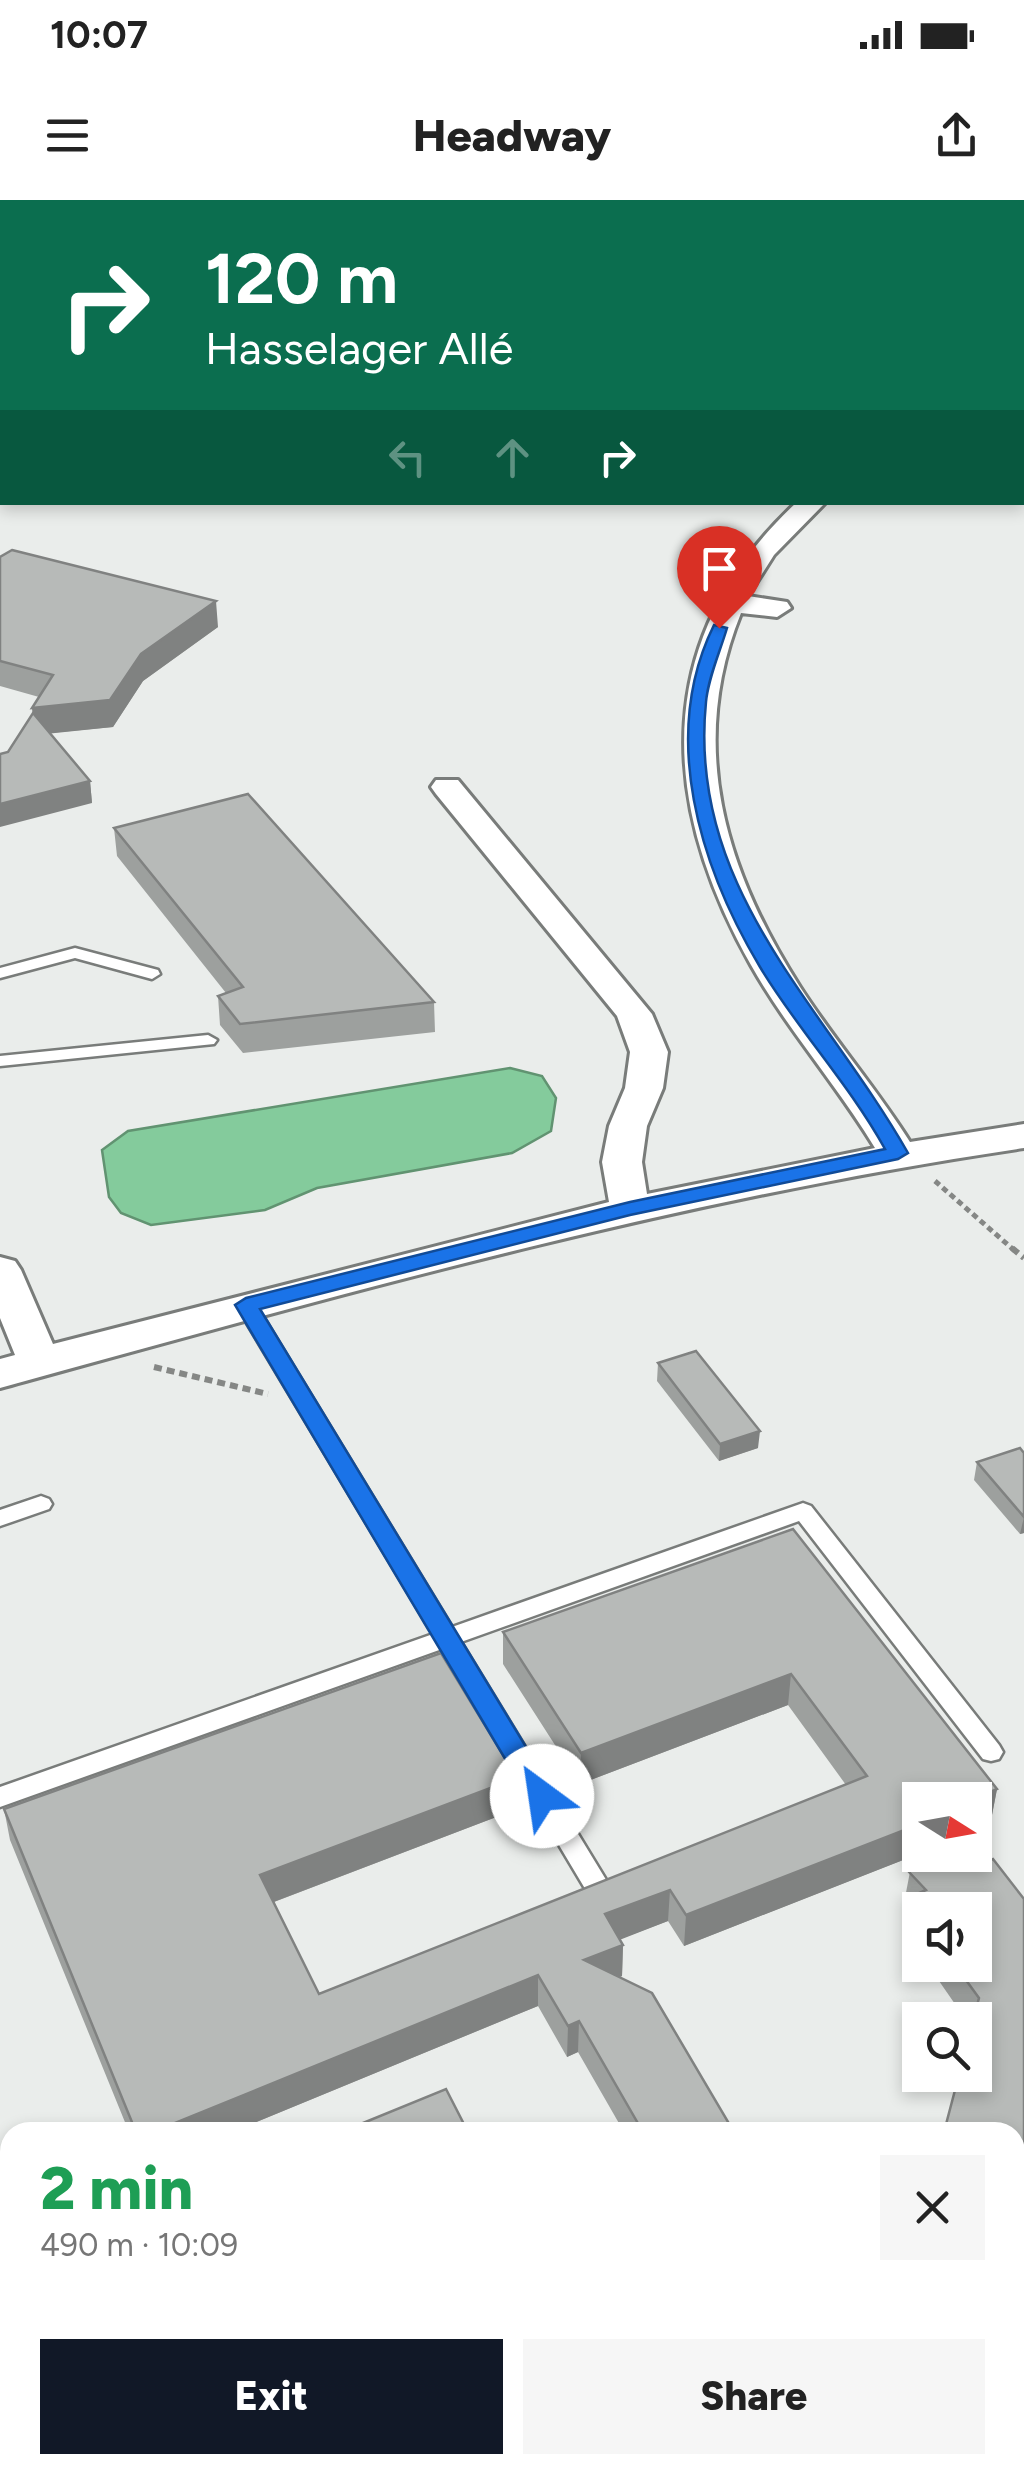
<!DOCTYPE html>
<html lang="en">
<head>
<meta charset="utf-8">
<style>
  body { margin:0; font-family:Figtree,sans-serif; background:#f6f6f6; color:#222; height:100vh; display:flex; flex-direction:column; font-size:38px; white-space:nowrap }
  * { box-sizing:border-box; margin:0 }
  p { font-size:32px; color:#767676 }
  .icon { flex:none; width:55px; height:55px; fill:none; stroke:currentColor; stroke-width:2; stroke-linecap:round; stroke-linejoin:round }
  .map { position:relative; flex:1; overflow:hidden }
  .drawer { position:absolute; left:0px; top:1922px; width:1025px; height:352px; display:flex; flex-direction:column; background:#fff; border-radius:30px 30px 0 0; box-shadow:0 5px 15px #0003 }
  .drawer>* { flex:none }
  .hud { position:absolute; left:0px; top:0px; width:1025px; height:305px; box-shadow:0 5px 15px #0003; background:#0b6e4f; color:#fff; overflow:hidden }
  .needle { width:65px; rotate:101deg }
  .buttons { position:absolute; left:902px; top:1582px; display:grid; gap:20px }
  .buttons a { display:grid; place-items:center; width:90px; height:90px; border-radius:0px; background:#fff; box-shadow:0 5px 15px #0003; font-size:50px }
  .pin { position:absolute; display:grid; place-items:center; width:85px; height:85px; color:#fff; margin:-102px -42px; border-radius:50% 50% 50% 0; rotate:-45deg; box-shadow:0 0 10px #0007 }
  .pin .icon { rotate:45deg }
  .me { position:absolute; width:110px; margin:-55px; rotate:329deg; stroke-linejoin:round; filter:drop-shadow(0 0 8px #0008) }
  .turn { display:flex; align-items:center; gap:35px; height:210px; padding:0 40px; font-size:45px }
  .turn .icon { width:130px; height:130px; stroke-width:2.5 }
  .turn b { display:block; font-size:70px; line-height:85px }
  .lanes { display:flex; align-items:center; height:95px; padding:0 40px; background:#0003; justify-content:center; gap:50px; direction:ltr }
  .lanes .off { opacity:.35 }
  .round { display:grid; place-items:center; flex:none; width:105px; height:105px; border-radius:0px; background:#f6f6f6 }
  .headline { display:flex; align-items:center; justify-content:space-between; height:170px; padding:0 40px }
  h1 { font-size:60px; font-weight:800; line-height:75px; color:#1e9e55 }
  .primary-button { display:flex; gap:20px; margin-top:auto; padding:20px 40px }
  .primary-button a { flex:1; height:115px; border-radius:0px; background:#111827; color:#fff; font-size:40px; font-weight:800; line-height:115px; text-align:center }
  .primary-button a+a { background:#f6f6f6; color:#222 }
  .status { display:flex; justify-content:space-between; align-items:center; height:70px; padding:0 50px; background:#fff; direction:ltr }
  .status svg { height:28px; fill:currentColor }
  header { display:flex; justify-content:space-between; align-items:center; height:130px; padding:0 40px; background:#fff; font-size:45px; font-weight:800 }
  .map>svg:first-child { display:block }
  .water { fill:#84cb9c; stroke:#619371; stroke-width:2.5 }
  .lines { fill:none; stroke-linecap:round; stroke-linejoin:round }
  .lane-casing { stroke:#797c7a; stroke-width:5 }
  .street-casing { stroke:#797c7a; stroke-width:6 }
  .secondary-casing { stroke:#797c7a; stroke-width:5 }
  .path-far1 { stroke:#858785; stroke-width:5; stroke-dasharray:6 4; stroke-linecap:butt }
  .path { stroke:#858785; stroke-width:6; stroke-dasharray:8 5; stroke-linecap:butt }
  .lane { fill:#fff; fill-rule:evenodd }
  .street { fill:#fff; fill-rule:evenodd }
  .secondary { fill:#fff; fill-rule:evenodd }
  .wall { fill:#9da09e }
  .shaded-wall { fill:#808281 }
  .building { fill:#b7bab8; stroke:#808281; stroke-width:2.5 }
  .route { fill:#1a73e8; stroke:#114b97; stroke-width:2.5 }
</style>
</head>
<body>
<div class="status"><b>10:07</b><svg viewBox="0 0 49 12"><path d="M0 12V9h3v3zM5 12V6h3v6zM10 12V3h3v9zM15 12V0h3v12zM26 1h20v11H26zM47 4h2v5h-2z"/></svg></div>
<header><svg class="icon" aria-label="menu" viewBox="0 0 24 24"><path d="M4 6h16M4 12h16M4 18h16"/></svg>Headway<svg class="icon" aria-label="share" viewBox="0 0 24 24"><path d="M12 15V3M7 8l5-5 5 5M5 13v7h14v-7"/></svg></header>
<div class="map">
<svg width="1024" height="2274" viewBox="0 0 1024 2274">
  <rect width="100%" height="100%" fill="#eaedeb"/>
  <!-- water -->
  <path class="water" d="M510,868L542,876L556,898L551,931L512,953L317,988L265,1010L151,1025L121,1013L109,997L102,950L128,931Z"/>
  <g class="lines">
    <defs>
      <path id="lane" d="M75,748L158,770L160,774L152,779L75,758L0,778V768Z
        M208,835L217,840L214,844L0,866V856Z
        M246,1099L256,1105L452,1427L803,1303L811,1306L999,1545L1003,1552L999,1559L991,1561L983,1559L799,1321L461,1442L608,1683L612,1690L608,1697L599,1700L590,1697L442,1449L0,1607V1587L433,1434L236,1105Z
        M41,1296L49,1299L52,1304L49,1309L0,1326V1310Z
        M0,2164L10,2168V2223L0,2219Z
        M13,2265H43L46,2274H16Z"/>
      <path id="street" d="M797,302L825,303L774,355L748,396L787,402L791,408L777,417L741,413C687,546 725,670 800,787C834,840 876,888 910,942L1024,924V948C676,999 338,1095 0,1188V1159L15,1155L0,1118V1057L15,1061L21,1070L53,1144L609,1002L602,962L609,926L625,888L630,852L617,816L436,594L431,587L436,580H458L652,814L668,852L663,888L647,926L642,962L647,994L875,948C837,885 787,829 751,765C658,600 652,437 797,302Z"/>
      <path id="secondary" d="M1024,14V31H1022V14Z"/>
    </defs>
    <!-- lane casing -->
    <use href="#lane" class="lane-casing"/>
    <!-- street casing -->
    <use href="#street" class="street-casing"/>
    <!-- secondary casing -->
    <use href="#secondary" class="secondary-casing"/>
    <!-- path-far1 -->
    <path class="path-far1" d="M935,981L1015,1051"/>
    <!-- path -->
    <path class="path" d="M1012,1048L1024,1058
      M154,1167L268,1194"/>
    <!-- lane -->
    <use href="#lane" class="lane"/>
    <!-- street -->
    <use href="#street" class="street"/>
    <!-- secondary -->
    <use href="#secondary" class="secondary"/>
  </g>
  <!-- wall -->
  <path class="wall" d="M0,357L218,427L143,481L113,527L50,533L90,581L92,603L33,513L32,508L39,497L0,486Z
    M114,628L434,802L435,832L243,853L220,825L218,796L226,793L117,656Z
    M658,1163L758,1248L719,1261L657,1181Z
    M1024,1253V1333L1020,1334L974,1280L977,1262Z
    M793,1329L997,1589L991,1620L975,1628V1600H920V1655H975L982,1664L993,1659L1024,1699V2125L1015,2129V1932H944L959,1875H975V1820H966L928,1765H975V1710H920V1754L903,1729L906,1706L904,1703L913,1656L684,1746L668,1721L620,1739L623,1745L622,1776L619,1777L652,1793L734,1932H624L578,1852L567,1857L538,1806L232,1932H129L10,1640L4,1609L441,1453L517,1578V1609L274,1702L319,1794L846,1585L788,1505L580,1584L503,1464V1432Z
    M259,2265H680L661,2274H262Z"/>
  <!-- shaded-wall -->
  <path class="shaded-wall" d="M216,401L218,427L143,481L113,527L36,535L32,508L141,454Z
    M90,581L92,603L0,627V604Z
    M760,1231L758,1248L719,1261L720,1244Z
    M1024,1317V1333L1020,1334Z
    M791,1474L788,1505L580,1584L581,1553Z
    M517,1578V1609L263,1706L260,1675Z
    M997,1589L991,1620L975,1628V1600H973Z
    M920,1624L916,1655L684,1746L686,1715Z
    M670,1690L668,1721L604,1746L605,1714Z
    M623,1745L622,1776L584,1792V1760Z
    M538,1775V1806L232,1932H153Z
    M579,1821L578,1852L567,1857L568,1826Z
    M1024,2099V2125L1015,2129V2104Z
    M150,2265H218L198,2274H130Z
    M623,2265H680L661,2274H604Z"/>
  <!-- building -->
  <path class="building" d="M12,350L216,401L141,454L110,500L32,508L53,475L0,461V357Z
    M33,513L90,581L0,604V554L8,552Z
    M248,594L434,802L240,824L218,796L243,787L114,628Z
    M696,1151L760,1231L720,1244L658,1163Z
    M1020,1248L1024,1253V1317L977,1262Z
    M793,1329L997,1589L973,1600H920V1624L686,1715L670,1690L605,1714L623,1745L584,1760L652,1793L734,1932H643L579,1821L568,1826L538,1775L153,1932H136L4,1609L441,1453L517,1578L260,1675L319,1794L867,1576L791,1474L581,1553L503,1432Z
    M920,1629V1655H975L982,1664L993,1659L1024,1699V2099L1015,2104V1932H944L959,1875H975V1820H973L979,1798L955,1765H975V1710H920V1715L908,1698L926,1690L909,1672Z
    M446,1889L468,1932H341Z
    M91,2265H150L130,2274H94Z
    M266,2265H623L604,2274H270Z"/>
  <!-- route -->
  <path class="route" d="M714,425L727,428C720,452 708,478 706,502C687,690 824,805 908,953L898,959L630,1015L260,1109L551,1588L555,1596L551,1604H532L235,1105L246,1098L630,1002L885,949C849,884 798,830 760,767C700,667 659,536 714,425Z"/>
</svg>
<div class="buttons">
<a><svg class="needle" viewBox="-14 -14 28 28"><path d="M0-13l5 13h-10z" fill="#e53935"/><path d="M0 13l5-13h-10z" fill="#767676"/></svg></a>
<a><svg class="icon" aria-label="sound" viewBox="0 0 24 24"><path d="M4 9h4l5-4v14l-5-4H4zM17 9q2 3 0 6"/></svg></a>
<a><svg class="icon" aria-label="search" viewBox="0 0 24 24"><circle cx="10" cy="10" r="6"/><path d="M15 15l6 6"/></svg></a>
</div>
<div class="pin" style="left:719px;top:428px;background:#d93025"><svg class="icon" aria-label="arrive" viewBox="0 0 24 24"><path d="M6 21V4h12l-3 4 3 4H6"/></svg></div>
<svg class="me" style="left:542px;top:1596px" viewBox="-20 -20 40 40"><circle r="19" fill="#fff"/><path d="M0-13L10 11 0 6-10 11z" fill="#1a73e8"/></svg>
<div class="hud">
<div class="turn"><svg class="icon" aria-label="right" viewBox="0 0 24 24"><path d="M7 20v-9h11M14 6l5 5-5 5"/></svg><div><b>120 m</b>Hasselager Allé</div></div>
<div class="lanes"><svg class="icon off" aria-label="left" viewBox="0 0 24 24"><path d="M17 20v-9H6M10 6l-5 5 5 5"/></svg><svg class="icon off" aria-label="ahead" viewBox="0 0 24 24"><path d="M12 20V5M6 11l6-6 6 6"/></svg><svg class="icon" aria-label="right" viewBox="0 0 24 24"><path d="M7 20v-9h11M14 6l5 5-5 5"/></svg></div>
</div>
<section class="drawer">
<div class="headline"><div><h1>2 min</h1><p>490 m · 10:09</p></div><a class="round"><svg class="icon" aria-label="close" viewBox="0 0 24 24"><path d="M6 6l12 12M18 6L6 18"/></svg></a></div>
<div class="primary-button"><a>Exit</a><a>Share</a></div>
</section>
</div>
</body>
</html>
